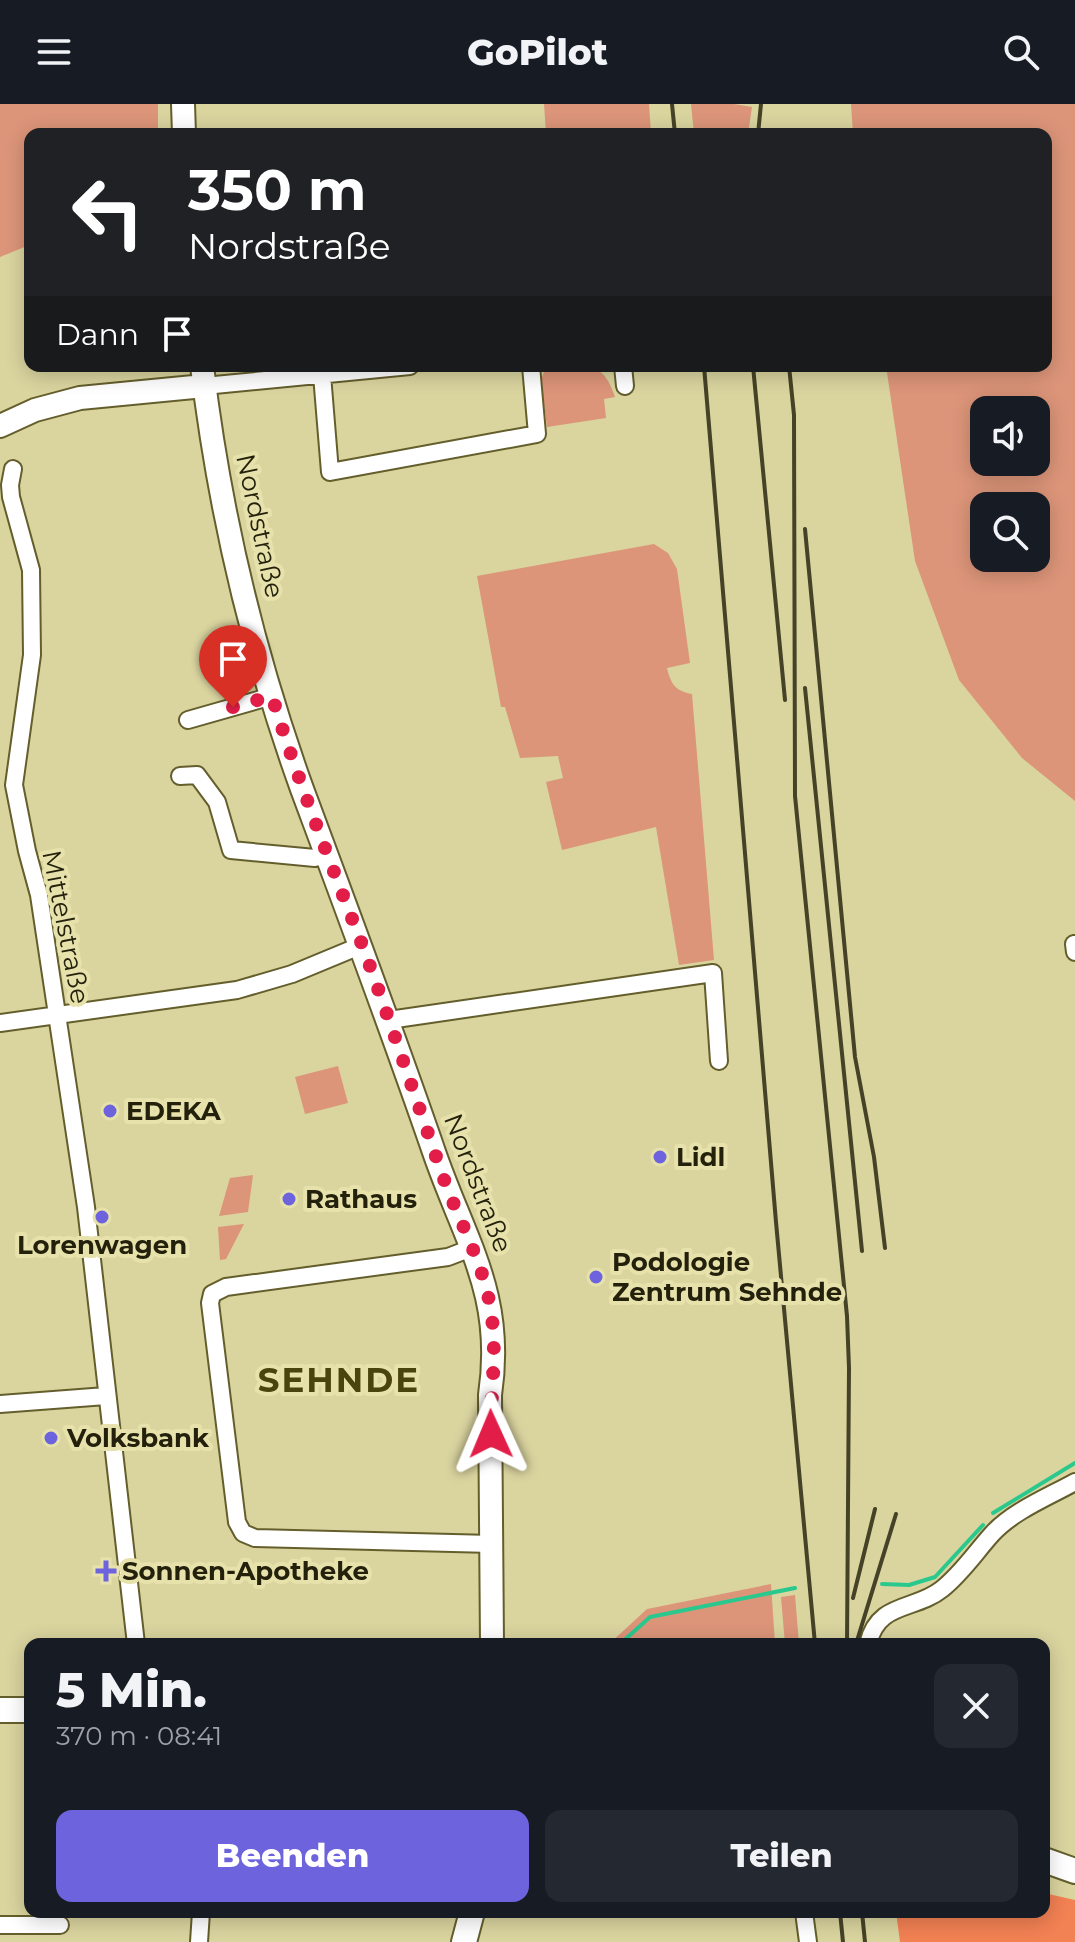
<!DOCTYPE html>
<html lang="de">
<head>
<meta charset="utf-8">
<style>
  body { margin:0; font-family:Montserrat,sans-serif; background:#242831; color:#f1f3f6; height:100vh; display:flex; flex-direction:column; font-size:30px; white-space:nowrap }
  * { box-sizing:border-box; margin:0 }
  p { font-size:26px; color:#9ea1a6 }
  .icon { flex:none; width:44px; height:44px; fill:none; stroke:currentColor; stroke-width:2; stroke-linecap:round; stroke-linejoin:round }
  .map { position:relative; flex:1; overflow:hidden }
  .panel { position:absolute; left:24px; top:1534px; width:1026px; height:280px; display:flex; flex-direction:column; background:#171b24; border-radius:16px; box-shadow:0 4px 20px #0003 }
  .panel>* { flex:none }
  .hud { position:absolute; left:24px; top:24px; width:1028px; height:244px; border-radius:16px; box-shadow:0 4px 20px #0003; background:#202124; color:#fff; overflow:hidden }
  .tools { position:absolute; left:970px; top:292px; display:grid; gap:16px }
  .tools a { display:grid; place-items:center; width:80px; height:80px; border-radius:16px; background:#171b24; box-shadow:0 4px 20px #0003; font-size:40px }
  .pin { position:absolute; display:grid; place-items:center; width:68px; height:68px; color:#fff; margin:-82px -34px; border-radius:50% 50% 50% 0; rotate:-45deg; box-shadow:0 0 8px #0007 }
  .pin .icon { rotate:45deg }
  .me { position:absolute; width:88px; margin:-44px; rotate:359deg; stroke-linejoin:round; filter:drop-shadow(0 0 6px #0008) }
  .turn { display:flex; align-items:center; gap:28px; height:168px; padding:0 32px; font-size:36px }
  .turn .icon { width:104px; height:104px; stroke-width:2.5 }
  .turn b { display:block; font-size:56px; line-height:68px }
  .then { display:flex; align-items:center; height:76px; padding:0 32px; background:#0003; gap:16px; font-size:30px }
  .round { display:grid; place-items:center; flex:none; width:84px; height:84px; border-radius:16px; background:#242831 }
  .headline { display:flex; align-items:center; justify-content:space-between; height:136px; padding:0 32px }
  h1 { font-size:48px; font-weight:800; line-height:60px }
  .primary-button { display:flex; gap:16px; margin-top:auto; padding:16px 32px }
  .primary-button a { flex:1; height:92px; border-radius:16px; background:#6c63dd; color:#fff; font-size:32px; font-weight:800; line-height:92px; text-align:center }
  .primary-button a+a { background:#242831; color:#f1f3f6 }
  header { display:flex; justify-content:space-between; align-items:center; height:104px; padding:0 32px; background:#171b24; font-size:36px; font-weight:800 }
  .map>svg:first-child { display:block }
  .green { fill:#dc9579; fill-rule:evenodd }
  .forest { fill:#f28153 }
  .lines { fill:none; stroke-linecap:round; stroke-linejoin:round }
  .stream { stroke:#2bc88e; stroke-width:4 }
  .minor-casing { stroke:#645e2c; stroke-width:20 }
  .secondary-casing { stroke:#645e2c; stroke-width:26 }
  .primary-casing { stroke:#645e2c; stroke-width:28 }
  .minor { stroke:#fff; stroke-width:16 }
  .secondary { stroke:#fff; stroke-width:22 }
  .primary { stroke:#fff; stroke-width:24 }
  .rail { stroke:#454227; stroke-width:4 }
  .route { stroke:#e11d48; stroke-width:14; stroke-dasharray:0 25.2 }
  .poi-dot { fill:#6c63dd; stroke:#e7e1ab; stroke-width:3 }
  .labels { text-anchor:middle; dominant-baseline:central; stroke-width:8; stroke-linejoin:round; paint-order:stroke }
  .street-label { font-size:26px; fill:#23210c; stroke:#e7e1ab }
  .poi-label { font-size:26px; font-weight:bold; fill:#23210c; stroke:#e7e1ab; text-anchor:start }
  .district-label { font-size:34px; font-weight:bold; letter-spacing:2px; fill:#49430f; stroke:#e7e1ab }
</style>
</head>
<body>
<header><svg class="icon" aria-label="menu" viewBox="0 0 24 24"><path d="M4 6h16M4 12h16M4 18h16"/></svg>GoPilot<svg class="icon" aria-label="search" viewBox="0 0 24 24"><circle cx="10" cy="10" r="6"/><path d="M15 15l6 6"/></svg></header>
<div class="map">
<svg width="1075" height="1838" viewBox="0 0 1075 1838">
  <rect width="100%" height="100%" fill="#dad49f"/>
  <!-- green -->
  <path class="green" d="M0,0H158V30H30V106L27,142L0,153Z
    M544,0H649L651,30H546Z
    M691,0H734L752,3L748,30H694Z
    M851,0H1075V697L1022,654L959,576L915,457L886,262H1046V30H853ZM984,306H1036V358H984ZM984,402H1036V454H984Z
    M551,262C585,262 603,255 615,293L604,295L606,314L547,323L541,276L545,265Z
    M654,440L668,449L677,465L690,559L667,564C671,581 676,587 692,590L714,856L679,861L656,723L562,746L546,678L563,674L558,652L520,654L505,603H501L477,472Z
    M338,962L348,999L305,1010L295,973Z
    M253,1071L248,1108L219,1112L230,1074Z
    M244,1120L226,1155L220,1156L218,1123Z
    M771,1480L775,1540H609L647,1505Z
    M795,1491L799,1540H785L781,1493Z"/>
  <!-- forest -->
  <path class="forest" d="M1044,1789L1075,1796V1838H900L896,1808H1044Z"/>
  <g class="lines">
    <!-- stream -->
    <path class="stream" d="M993,1409L1075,1359
      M882,1480L909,1481L935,1473L983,1421
      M620,1540L650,1513L795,1484"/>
    <defs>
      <path id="minor" d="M623,262L625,282
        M322,271L330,368L537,330L531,262
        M204,282L410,262
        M13,365L10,381L11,393L31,466L32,551L14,681L27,747L39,791L86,1103L136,1540
        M188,616L272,592
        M180,672L197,671L217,698L231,746L315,754L327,750
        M1074,840L1075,848
        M389,916L713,869L719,957
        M0,919L237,886L292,870L362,841
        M474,1143L448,1153L226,1183L212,1190L210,1199L237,1418L243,1429L255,1434L492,1440
        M0,1300L106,1292
        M868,1540C878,1497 915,1507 942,1485C962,1469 975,1449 992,1430C1013,1407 1048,1393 1075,1378
        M804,1808L808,1838
        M0,1821H60
        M199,1838L201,1808"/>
      <path id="secondary" d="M183,0L184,30
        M202,262C219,405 253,549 302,685C347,806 392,926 434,1048C465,1138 505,1190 490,1291L492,1540
        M0,322L35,306L80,294L204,282"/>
      <path id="primary" d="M0,1606H30
        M1044,1756L1075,1767
        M464,1838L472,1808"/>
    </defs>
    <!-- minor casing -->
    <use href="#minor" class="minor-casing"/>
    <!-- secondary casing -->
    <use href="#secondary" class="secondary-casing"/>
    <!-- primary casing -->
    <use href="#primary" class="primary-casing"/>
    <!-- minor -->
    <use href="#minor" class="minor"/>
    <!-- secondary -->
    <use href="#secondary" class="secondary"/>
    <!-- primary -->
    <use href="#primary" class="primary"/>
    <!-- rail -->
    <path class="rail" d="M672,0L675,30
      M758,30L761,0
      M704,262L776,1118L815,1540
      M753,262L785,596
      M789,262L794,311L795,692L847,1212L849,1264L847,1540
      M805,425L855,953L874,1053L885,1144
      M805,584L862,1147
      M853,1494L875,1405
      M856,1540L896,1410
      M840,1808L843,1838
      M862,1808L865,1838"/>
  </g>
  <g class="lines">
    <!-- route -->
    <path class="route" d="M233,603L272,592C298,677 331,760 363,843C390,917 415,992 441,1067C458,1117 486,1161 492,1215C497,1254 490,1292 491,1330"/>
  </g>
  <!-- markers -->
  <g class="poi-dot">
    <circle cx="110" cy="1007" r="8"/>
    <circle cx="660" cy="1053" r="8"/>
    <circle cx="289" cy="1095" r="8"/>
    <circle cx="102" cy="1113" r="8"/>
    <circle cx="596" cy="1173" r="8"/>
    <circle cx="51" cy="1334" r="8"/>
    <path d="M102 1455h8v8h8v8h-8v8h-8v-8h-8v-8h8z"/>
  </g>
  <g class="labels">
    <!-- street labels -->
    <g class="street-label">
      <text transform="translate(260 422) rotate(78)">Nordstraße</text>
      <text transform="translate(66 823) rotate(79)">Mittelstraße</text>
      <text transform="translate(478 1079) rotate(69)">Nordstraße</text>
    </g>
    <!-- poi labels -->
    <g class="poi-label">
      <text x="126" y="1007">EDEKA</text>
      <text x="676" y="1053">Lidl</text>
      <text x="305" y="1095">Rathaus</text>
      <text x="102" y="1141" text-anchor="middle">Lorenwagen</text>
      <text x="612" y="1158">Podologie<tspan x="612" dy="30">Zentrum Sehnde</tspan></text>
      <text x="67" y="1334">Volksbank</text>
      <text x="122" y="1467">Sonnen-Apotheke</text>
    </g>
    <!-- district labels -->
    <g class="district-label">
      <text x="339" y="1276">SEHNDE</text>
    </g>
  </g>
</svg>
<div class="tools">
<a><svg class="icon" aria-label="sound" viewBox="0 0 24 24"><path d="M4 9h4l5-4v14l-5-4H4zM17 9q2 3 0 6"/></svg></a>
<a><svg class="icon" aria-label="search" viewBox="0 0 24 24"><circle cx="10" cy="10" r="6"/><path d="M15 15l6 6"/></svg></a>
</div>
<div class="pin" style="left:233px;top:603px;background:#d93025"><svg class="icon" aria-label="arrive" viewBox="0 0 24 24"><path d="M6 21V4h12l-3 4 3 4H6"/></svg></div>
<svg class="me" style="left:491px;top:1330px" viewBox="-20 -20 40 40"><path d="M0-17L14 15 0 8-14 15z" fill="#e11d48" stroke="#fff" stroke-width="4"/></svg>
<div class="hud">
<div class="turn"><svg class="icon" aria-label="left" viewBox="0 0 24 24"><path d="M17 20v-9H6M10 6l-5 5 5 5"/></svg><div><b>350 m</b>Nordstraße</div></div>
<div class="then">Dann<svg class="icon" aria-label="arrive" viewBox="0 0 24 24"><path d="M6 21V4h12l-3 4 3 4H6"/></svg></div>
</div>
<section class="panel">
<div class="headline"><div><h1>5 Min.</h1><p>370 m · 08:41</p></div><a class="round"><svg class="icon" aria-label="close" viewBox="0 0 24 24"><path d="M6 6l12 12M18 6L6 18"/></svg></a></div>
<div class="primary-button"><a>Beenden</a><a>Teilen</a></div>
</section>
</div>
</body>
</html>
